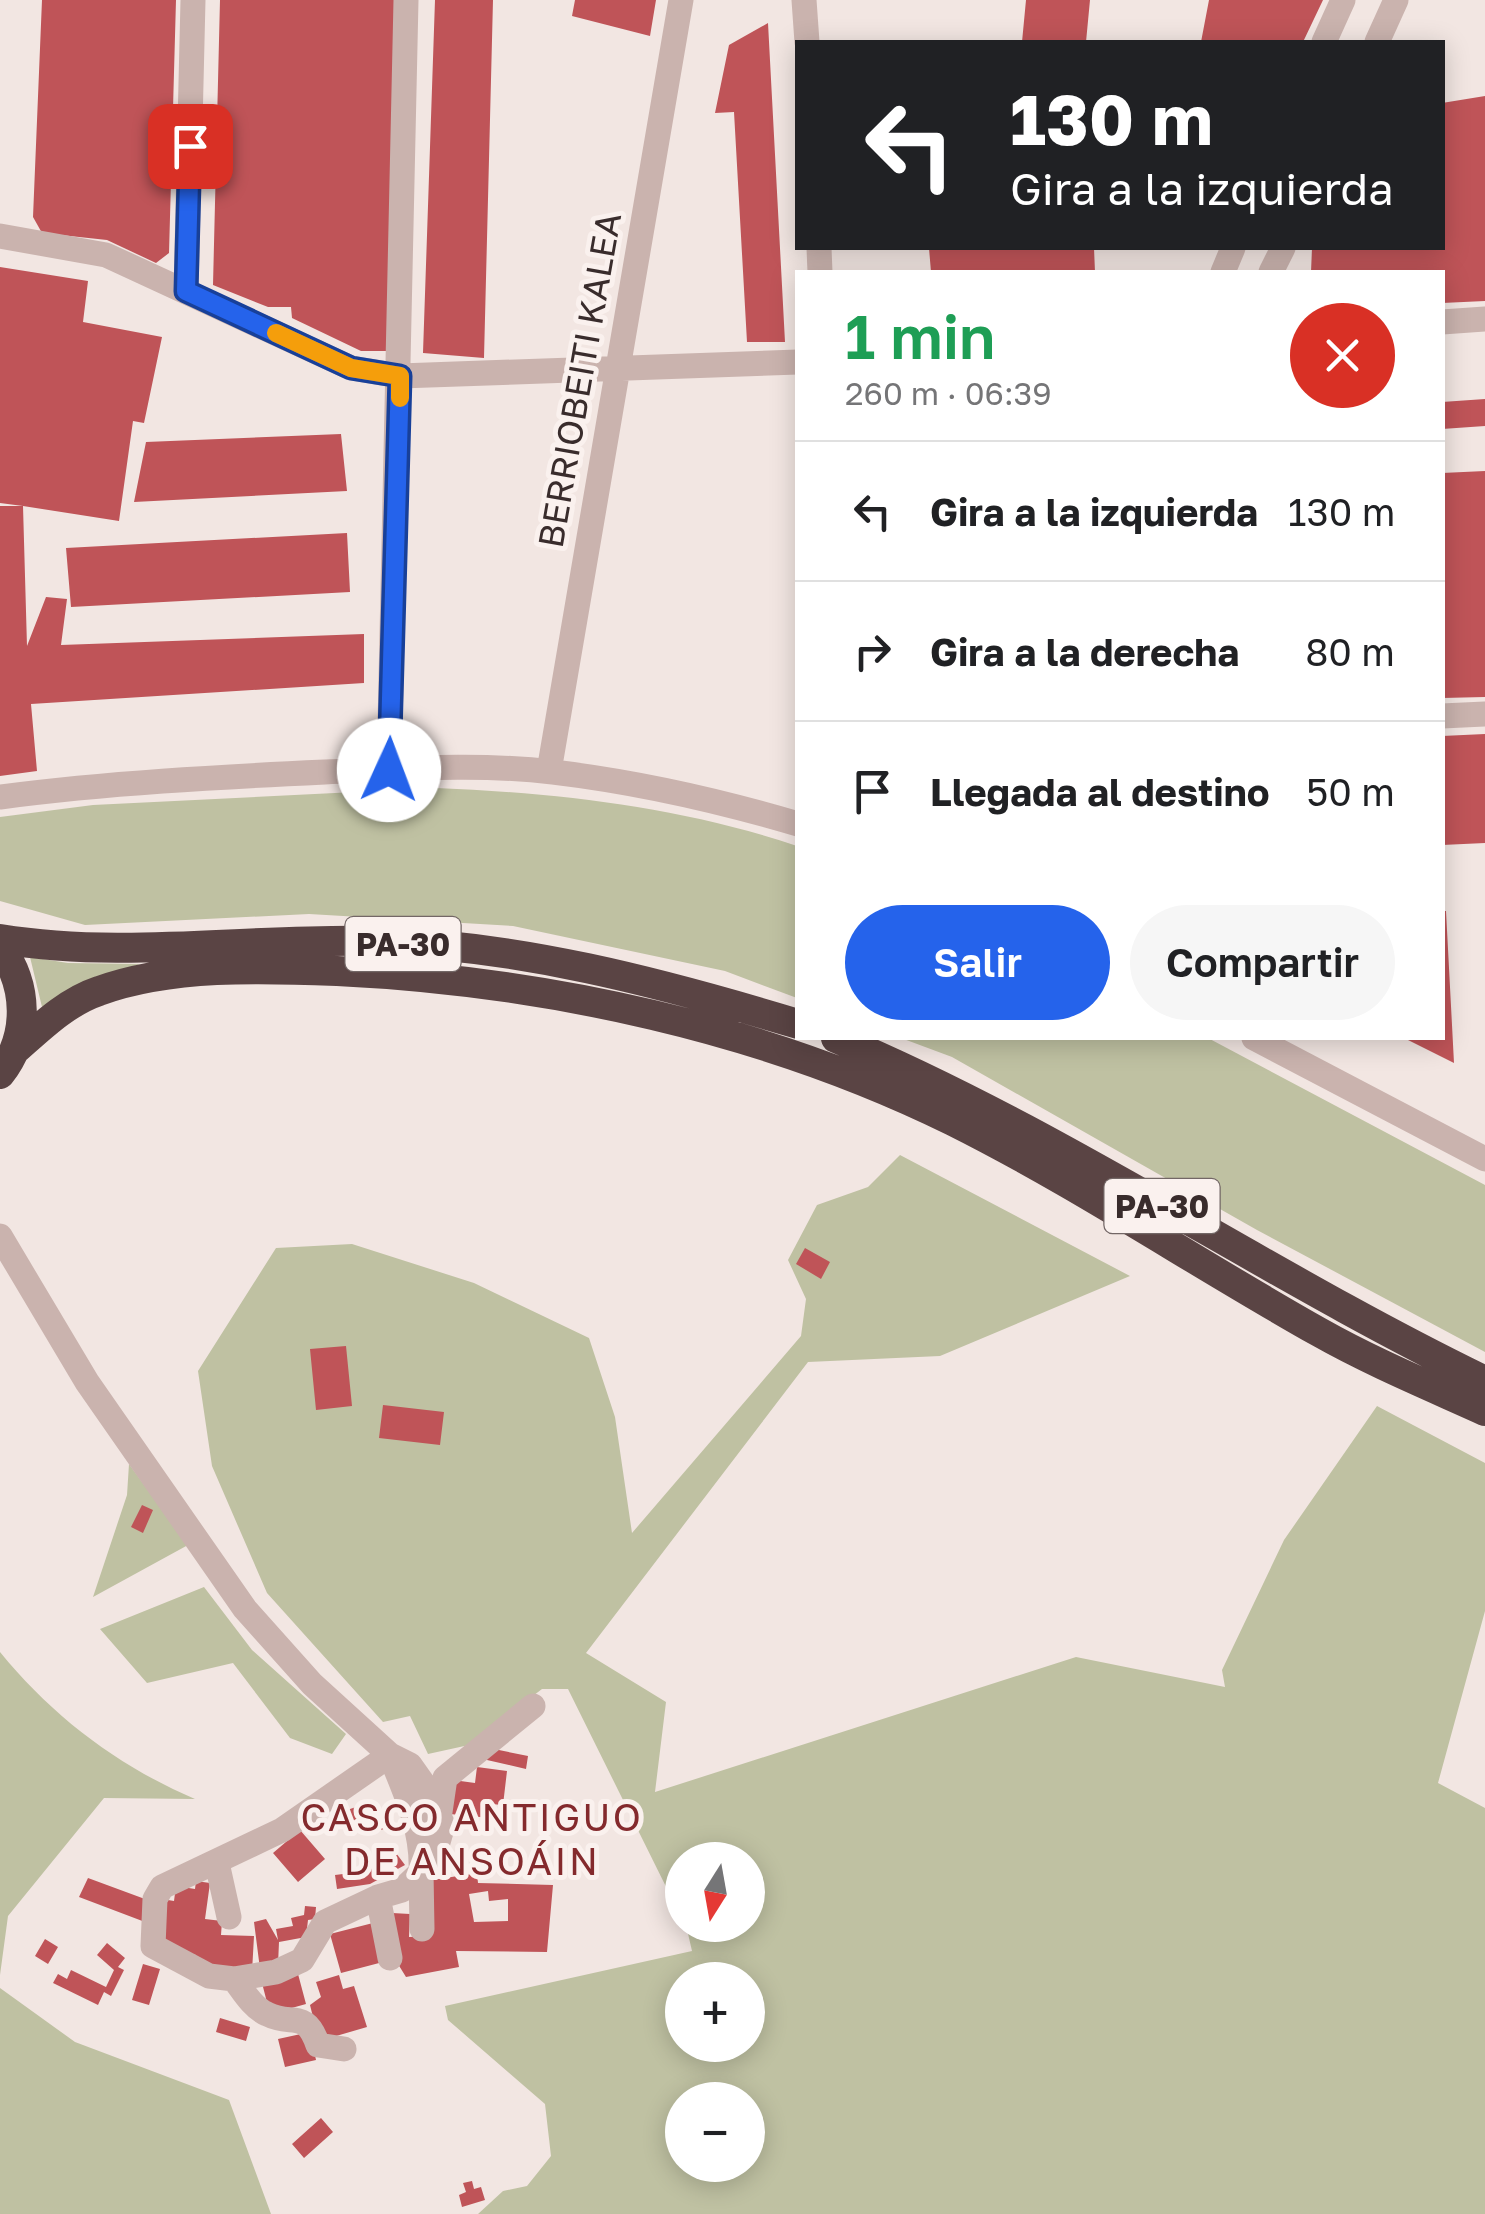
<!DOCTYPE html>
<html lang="es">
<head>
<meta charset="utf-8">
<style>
  body { margin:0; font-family:"Golos Text",sans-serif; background:#f6f6f6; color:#202124; height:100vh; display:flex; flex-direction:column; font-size:38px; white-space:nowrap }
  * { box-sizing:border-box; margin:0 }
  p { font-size:32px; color:#757577 }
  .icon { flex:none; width:55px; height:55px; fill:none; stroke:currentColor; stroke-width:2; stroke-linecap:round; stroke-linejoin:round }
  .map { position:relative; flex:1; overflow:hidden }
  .drawer { position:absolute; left:795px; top:270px; width:650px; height:770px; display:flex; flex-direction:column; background:#fff; border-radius:0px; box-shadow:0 5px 25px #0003 }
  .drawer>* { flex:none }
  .guide { position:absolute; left:795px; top:40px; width:650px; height:210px; border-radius:0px; box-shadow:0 5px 25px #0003; background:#202124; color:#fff; overflow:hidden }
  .needle { width:65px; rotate:191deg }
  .controls { position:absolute; left:665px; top:1842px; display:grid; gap:20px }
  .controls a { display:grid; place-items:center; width:100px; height:100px; border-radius:50%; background:#fff; box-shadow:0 5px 25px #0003; font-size:50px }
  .pin { position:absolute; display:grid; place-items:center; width:85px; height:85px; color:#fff; margin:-42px; border-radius:20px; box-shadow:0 5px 15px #0006 }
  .me { position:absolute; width:110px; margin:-55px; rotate:2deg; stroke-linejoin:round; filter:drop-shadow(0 0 8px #0008) }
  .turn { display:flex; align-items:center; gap:35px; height:210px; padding:0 50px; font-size:45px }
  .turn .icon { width:130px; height:130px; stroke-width:2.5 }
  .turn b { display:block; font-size:70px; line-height:85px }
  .round { display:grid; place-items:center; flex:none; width:105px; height:105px; border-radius:52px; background:#f6f6f6 }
  .overview { display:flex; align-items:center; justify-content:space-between; height:170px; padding:0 50px }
  h1 { font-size:60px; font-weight:600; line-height:75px; color:#1e9e55 }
  .cta { display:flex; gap:20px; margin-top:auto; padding:20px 50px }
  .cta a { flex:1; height:115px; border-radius:60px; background:#2563eb; color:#fff; font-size:40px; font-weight:600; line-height:115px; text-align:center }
  .cta a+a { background:#f6f6f6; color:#202124 }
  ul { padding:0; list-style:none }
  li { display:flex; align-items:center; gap:30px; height:140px; padding:0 50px; border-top:2px solid #e0e0e0 }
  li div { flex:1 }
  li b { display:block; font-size:38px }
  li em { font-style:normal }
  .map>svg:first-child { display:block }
  .green { fill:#bfc1a2; fill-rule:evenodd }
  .building { fill:#bf5458; fill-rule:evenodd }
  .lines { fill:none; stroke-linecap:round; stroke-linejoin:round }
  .minor { stroke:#cab3ae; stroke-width:25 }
  .highway { stroke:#5a4444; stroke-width:30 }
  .route-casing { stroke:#184099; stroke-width:25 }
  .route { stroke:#2563eb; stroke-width:18 }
  .slow { stroke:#f59e0b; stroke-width:18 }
  .labels { text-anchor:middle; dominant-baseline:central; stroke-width:10; stroke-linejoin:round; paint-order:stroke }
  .shield { fill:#faf1ee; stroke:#736766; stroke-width:2.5 }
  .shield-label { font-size:32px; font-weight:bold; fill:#392c2c }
  .street-label { font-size:35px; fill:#392c2c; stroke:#faf1ee }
  .neighbourhood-label { font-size:38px; letter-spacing:2.5px; fill:#842a2d; stroke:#faf1ee }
</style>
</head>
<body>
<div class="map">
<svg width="1485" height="2214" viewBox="0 0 1485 2214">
  <rect width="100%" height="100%" fill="#f2e6e2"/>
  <!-- green -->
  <path class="green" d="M436,788C558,793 681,807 797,846V998L725,971L513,926L309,914L85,925L0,901V817L93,805Z
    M30,957L68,963L140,964L75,987L42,1007Z
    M901,1038H1208L1485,1185V1352L1257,1230L952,1057Z
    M900,1155L1130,1276L940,1356L808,1362L586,1653L666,1702L655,1792L1076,1657L1225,1687L1222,1670L1284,1540L1377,1406L1485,1463V1611L1438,1783L1485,1808V2214H478L503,2191L527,2186L551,2156L545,2104L448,2020L445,2006L692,1951L686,1925H748V1860H682V1919L568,1689H542L469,1745L428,1754L410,1716L383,1722L267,1593L212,1466L198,1371L276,1248L352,1244L474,1283L589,1338L615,1417L632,1533L801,1336L806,1299L788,1260L817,1205L868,1187ZM682,1980H748V2045H682ZM682,2100H748V2165H682Z
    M129,1464L188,1545L93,1597L127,1495Z
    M204,1587L252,1650L346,1734L332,1754L290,1738L233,1663L147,1683L100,1629Z
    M0,1652C53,1717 118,1766 195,1799L104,1798L8,1916L0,1975Z
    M0,1988L75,2042L229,2100L271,2214H0Z"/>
  <!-- building -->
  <path class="building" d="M42,0H176L169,253L156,263L107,240L42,233L33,217Z
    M220,0H395L391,351H361L292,318L291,307H268L213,285Z
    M435,0H493L484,358L423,353Z
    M575,0H656L650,36L572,16Z
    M1026,0H1090L1086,42H1022Z
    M1209,0H1323L1303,42H1201Z
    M768,23L785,342H747L734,112L715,113L729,45Z
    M1485,96V301L1442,303V272H1311L1312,248H1442V103Z
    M929,248H1094L1095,272H931Z
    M0,267L88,281L83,322L162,337L144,423L133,421L119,521L23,506L27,646L46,597L67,599L61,645L364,634V683L31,704L37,771L0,776V506H23L0,503Z
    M1485,399V426L1442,429V402Z
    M341,434L347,491L134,502L146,442Z
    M1485,471V697L1442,698V473Z
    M347,533L350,592L71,607L66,548Z
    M1485,734V843L1442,845V736Z
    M1442,911H1446L1454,1063L1404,1038H1442Z
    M805,1248L830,1262L821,1279L796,1264Z
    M346,1346L352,1406L316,1410L310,1349Z
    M383,1405L444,1412L440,1445L379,1438Z
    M142,1505L153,1510L143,1533L131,1527Z
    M489,1748L528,1756L526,1769L487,1760Z
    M477,1767L507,1771L503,1805L491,1804L490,1818L450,1814L453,1780L475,1783Z
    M359,1806L363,1819L386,1815L389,1828L367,1833L363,1819L342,1826L338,1813Z
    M300,1830L325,1859L298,1882L273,1853Z
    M393,1849L405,1865L370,1884L337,1889L335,1875L367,1871Z
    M477,1873L478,1883L553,1885L547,1952L456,1951L459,1967L406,1977L398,1964L392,1913L410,1914L409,1937L428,1936L426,1881ZM488,1891L489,1901L508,1899V1921L474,1922L469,1894Z
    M88,1878L153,1902L145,1922L79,1897Z
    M196,1881L210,1883L205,1919L222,1921L221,1935L254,1936L252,1972L194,1968L196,1955L156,1946L162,1899L174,1901L176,1886L195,1889Z
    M305,1906L316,1907L315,1919L308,1920L306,1937L279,1942L278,1965L260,1969L254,1922L266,1919L278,1940L276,1929L293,1926L291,1918L304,1915Z
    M373,1923L383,1962L341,1973L330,1934Z
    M45,1939L58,1947L48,1964L35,1956Z
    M107,1943L125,1958L118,1967L124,1970L111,1996L104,1992L98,2005L53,1983L58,1974L67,1979L71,1970L106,1987L114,1970L97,1955Z
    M143,1964L160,1969L149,2005L132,2000Z
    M298,1974L306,2004L270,2014L262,1983Z
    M339,1975L343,1989L354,1986L367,2027L319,2041L310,2005L321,1997L316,1982Z
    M220,2018L250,2027L246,2041L216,2032Z
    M310,2032L316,2060L285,2067L278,2039Z
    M321,2118L333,2132L304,2158L292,2144Z
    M472,2181L474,2189L481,2187L485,2200L462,2207L459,2195L466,2192L463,2183Z"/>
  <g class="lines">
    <!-- minor -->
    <path class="minor" d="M804,0L807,42
      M1324,42L1343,0
      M1377,42L1396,0
      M0,236L106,255L351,368L400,376L798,362
      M819,248L820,272
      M1223,272L1233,248
      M1271,272L1283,248
      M186,291L193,0
      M1442,322L1485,319
      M1442,716L1485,714
      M389,770L406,0
      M549,771L681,0
      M0,797C108,783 217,777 325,772C400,769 478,763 553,772C637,782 717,800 798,824
      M1254,1038L1485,1159
      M0,1236L87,1382L245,1609L312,1684L390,1755L410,1765L427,1789L443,1825L434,1856L421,1872L422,1929
      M440,1812L445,1778L533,1706
      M217,1863L229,1917
      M378,1897L325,1922L302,1960L276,1972L234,1979L209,1976L153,1946L155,1899L162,1887L282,1830L390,1755
      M390,1958L378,1897L402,1890L421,1872C423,1830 406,1794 390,1755
      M234,1979C243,1991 253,2008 267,2014C292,2027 305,2008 318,2045L344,2049"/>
    <!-- highway -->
    <path class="highway" d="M0,939C124,959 248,938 373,941C518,945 659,982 798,1024
      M0,947C28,985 30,1036 0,1074
      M836,1038C1062,1133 1264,1274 1485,1381
      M15,1050C40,1028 66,1002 99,991C170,965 262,968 337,971C546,981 764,1028 953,1121C1079,1184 1196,1263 1319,1332C1372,1362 1430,1386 1485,1411"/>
  </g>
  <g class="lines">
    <defs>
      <path id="route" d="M190,146L186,291L351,368L400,376L389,770"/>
    </defs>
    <!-- route casing -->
    <use href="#route" class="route-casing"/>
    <!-- route -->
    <use href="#route" class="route"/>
    <!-- slow -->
    <path class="slow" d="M276,333L351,368L400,376V398"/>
  </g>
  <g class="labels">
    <!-- shield labels -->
    <g class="shield">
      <rect x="345.5" y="917" width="115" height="54" rx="8"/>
      <rect x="1104.5" y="1179" width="115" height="54" rx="8"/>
    </g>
    <g class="shield-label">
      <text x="403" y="944">PA-30</text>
      <text x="1162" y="1206">PA-30</text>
    </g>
    <!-- street labels -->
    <g class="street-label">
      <text transform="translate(579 380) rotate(-80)">BERRIOBEITI KALEA</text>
    </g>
    <!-- neighbourhood labels -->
    <g class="neighbourhood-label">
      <text x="472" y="1816">CASCO ANTIGUO<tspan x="472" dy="44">DE ANSOÁIN</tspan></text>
    </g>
  </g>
</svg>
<div class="controls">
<a><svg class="needle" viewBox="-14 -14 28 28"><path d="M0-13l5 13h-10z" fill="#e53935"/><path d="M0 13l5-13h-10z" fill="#757577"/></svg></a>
<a>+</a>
<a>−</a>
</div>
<div class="pin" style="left:190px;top:146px;background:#d93025"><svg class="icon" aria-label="arrive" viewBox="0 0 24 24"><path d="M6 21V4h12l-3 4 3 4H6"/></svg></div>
<svg class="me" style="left:389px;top:770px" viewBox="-20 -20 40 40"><circle r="19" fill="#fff"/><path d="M0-13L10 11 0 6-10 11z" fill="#2563eb"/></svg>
<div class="guide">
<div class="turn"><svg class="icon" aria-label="left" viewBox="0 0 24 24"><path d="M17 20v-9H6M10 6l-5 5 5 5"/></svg><div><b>130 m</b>Gira a la izquierda</div></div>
</div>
<section class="drawer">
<div class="overview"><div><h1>1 min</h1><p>260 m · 06:39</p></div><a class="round" style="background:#d93025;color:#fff"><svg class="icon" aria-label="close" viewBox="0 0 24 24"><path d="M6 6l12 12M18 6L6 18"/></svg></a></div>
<ul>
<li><svg class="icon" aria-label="left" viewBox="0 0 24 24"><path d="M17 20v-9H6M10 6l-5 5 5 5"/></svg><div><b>Gira a la izquierda</b></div><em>130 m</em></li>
<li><svg class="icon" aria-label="right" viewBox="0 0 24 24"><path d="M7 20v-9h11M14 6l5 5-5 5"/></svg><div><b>Gira a la derecha</b></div><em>80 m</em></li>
<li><svg class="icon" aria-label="arrive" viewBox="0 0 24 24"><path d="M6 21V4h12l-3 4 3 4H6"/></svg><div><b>Llegada al destino</b></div><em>50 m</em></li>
</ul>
<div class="cta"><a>Salir</a><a>Compartir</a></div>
</section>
</div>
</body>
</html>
